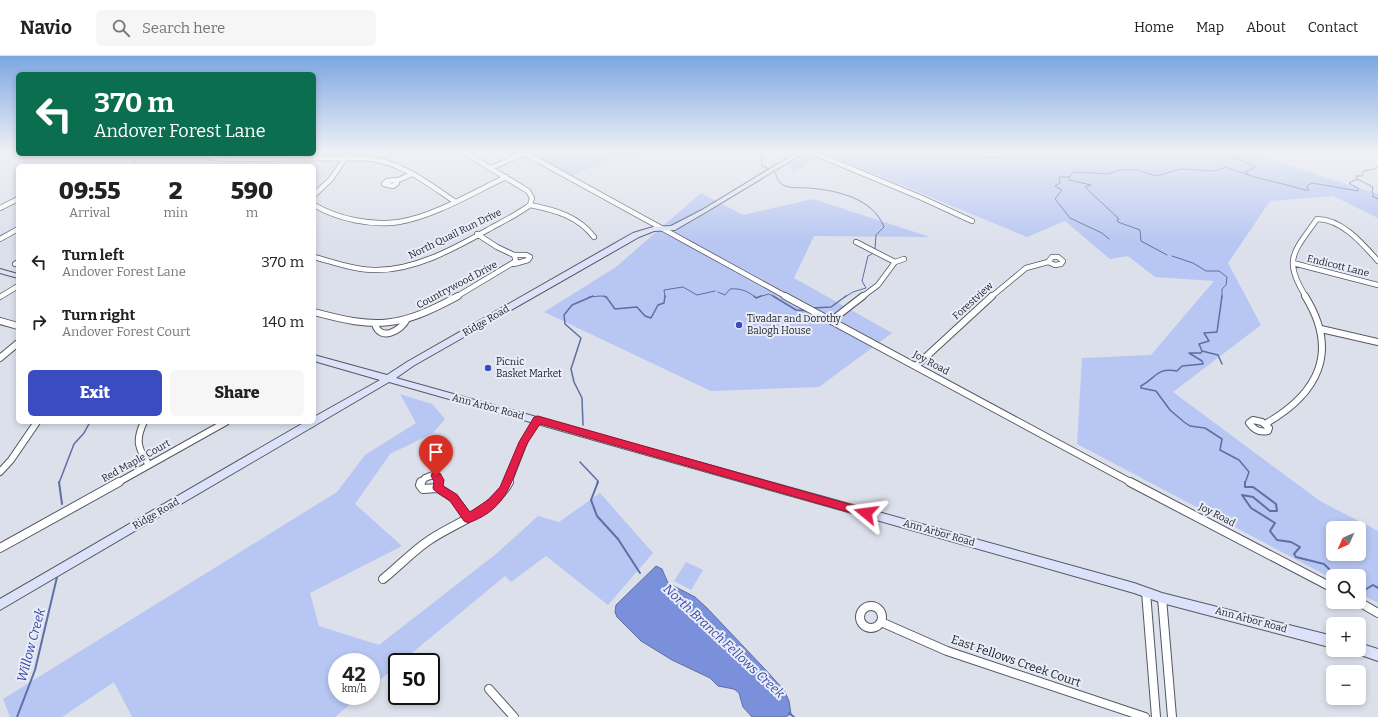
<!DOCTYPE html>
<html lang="en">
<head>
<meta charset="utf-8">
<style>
  body { margin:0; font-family:Bitter,serif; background:#f6f6f6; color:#222; height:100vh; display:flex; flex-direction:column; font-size:15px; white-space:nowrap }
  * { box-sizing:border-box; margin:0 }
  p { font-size:13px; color:#767676 }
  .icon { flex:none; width:22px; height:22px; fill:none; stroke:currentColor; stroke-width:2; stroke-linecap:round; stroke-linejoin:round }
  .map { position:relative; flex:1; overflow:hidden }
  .details { position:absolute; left:16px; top:108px; width:300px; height:260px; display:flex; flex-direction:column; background:#fff; border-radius:6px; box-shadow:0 2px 6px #0003 }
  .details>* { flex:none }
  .top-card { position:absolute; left:16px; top:16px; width:300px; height:84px; border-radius:6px; box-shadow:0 2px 6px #0003; background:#0b6e4f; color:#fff; overflow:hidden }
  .needle { width:26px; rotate:225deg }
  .buttons { position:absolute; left:1326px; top:465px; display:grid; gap:8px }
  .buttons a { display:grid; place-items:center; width:40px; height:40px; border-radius:6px; background:#fff; box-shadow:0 2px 6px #0003; font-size:20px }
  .speed { position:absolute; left:328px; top:597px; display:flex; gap:8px; font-size:20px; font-weight:700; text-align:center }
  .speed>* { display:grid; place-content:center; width:52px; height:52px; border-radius:50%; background:#fff; box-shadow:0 2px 6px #0003; line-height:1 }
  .speed small { font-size:10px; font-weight:400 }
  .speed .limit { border:2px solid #111; border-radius:6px; background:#fff; color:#111 }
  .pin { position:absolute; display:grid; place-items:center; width:34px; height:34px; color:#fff; margin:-41px -17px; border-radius:50% 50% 50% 0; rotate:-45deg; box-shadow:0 0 4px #0007 }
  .pin .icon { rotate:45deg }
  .me { position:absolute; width:44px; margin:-22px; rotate:286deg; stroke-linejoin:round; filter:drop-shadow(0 0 3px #0008) }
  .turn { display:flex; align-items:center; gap:14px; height:84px; padding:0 12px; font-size:18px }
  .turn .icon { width:52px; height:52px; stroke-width:2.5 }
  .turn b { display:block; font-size:28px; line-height:34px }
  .eta { display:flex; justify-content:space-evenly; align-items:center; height:68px; text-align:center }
  .eta b { font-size:24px; font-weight:800; line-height:28px }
  .button { display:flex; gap:8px; margin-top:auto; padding:8px 12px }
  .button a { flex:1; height:46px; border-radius:6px; background:#3a4cbf; color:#fff; font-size:16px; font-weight:800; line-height:46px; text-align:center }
  .button a+a { background:#f6f6f6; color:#222 }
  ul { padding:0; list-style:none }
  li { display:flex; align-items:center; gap:12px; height:60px; padding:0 12px }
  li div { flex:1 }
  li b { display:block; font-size:15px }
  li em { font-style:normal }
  header { display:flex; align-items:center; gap:24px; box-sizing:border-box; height:56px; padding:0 20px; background:#fff; border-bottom:1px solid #e0e0e0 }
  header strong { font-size:19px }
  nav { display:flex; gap:22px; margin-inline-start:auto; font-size:14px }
  .search { width:280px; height:36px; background:#f6f6f6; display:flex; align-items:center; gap:10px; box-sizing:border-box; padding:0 14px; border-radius:6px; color:#767676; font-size:15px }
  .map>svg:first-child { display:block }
  .green { fill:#b7c6f2; fill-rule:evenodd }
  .water { fill:#7b90da; stroke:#5f6ea3 }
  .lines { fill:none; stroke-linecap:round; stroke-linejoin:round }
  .stream-far2 { stroke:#5f6ea3; stroke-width:1 }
  .stream-far1 { stroke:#5f6ea3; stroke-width:1.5 }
  .stream { stroke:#5f6ea3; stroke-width:2 }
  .street-far2-casing { stroke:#555861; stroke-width:6 }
  .street-far1-casing { stroke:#555861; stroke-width:8 }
  .street-casing { stroke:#555861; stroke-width:10 }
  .secondary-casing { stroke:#555861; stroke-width:2 }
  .street-far2 { stroke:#fff; stroke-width:4.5 }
  .street-far1 { stroke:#fff; stroke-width:6 }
  .street { stroke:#fff; stroke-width:8 }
  .secondary { fill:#dbe2fa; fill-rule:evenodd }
  .route { fill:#e11d48; stroke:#92132f }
  .poi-dot { fill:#3a4cbf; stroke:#e9edf9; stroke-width:1.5 }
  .labels { text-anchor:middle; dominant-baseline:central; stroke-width:4; stroke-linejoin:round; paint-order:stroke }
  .street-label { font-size:10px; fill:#1d1e22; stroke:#e9edf9 }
  .poi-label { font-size:10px; fill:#1d1e22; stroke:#e9edf9; text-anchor:start }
  .near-street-label { font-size:12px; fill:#1d1e22; stroke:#e9edf9 }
  .near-water-label { font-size:13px; font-style:italic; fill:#3849a1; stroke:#e9edf9 }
</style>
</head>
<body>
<header>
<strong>Navio</strong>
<div class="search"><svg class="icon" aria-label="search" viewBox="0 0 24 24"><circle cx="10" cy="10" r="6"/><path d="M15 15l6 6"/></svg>Search here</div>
<nav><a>Home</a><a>Map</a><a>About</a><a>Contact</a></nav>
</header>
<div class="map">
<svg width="1378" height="661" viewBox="0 0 1378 661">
  <rect width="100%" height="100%" fill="#dce0eb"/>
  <!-- green -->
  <path class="green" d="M548,95H639L634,102H612L573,120L538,100Z
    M780,95H1244L1378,138V162L1333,140L1270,145L1228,207L1261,269L1173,336L1320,445L1378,475V547L1359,537V520H1333V523L1077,388L1082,302L1151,299L1214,225L1155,221L1128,200L1110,203L1065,165L1027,181L824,97L793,117ZM1333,472H1359V498H1333Z
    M701,137L743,159L813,143L930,181L814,180L794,222L892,277L819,331L711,335L544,256L616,211Z
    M400,338L432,348L445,363L433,377L390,398L355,448L402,490L310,537L319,570L379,589L496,498L538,460L559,466L600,437L653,497L608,549L546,500L511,526L505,520L401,606H397V610L371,631V606H337V640H360L335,661H132L114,626L62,661H10L3,643L337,436L365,399L416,367Z
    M686,506L703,514L691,534L674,525Z"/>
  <!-- water -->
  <path class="water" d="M656,510L662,513L668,527L695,541L707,552L762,610L784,634L789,645L791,658L785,661H752L743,651L739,637L734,633L718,630L710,622L672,604L641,585L617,561L615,556L616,549Z"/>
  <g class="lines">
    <!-- stream-far2 -->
    <path class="stream-far2" d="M761,95L762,110L769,113
      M1218,95L1254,110V112L1245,116L1249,119
      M131,110L142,98
      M775,116C777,121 778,126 783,129C791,133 800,131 808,132C836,134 873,142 884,171L876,179L875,193
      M1069,121L1074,116L1108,118L1120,114H1137L1156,120L1181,113L1216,115L1226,111C1251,122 1279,126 1305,134H1309L1307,132L1308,129L1312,127L1358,135V132L1349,127L1357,123
      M1069,121V124L1091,129L1085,131L1119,163L1117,164L1118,166L1140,174L1141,185L1167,199
      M1069,121H1059L1060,127L1055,130L1062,134L1055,143L1070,162L1102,177L1109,183
      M1357,123L1373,131L1372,136L1374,138L1372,140L1378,143
      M1357,123L1356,120H1362L1364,115L1375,113L1378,110
      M1172,200L1193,207L1206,215H1219L1227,221L1226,229L1222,233V241
      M718,236L725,239L730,233C740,232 748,235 755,241
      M589,241L601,240L607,241
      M665,241L664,234L683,231L697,239L715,235
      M758,241L769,238L775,241
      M845,241L853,236L866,232L862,225L868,200L872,198"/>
    <!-- stream-far1 -->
    <path class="stream-far1" d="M604,240L607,242L615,253L637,251L645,260L651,262L658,249L664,247L665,240
      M754,240L756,242L761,240
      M773,240L796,254L809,255
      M812,252L831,251L846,240
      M1202,295L1199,288L1209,285L1204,277L1217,276L1222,240
      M1202,295L1201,297H1189L1202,305L1203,308L1182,310L1177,315C1157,311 1156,322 1141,330V332L1156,335L1170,354L1184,366L1190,370L1205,372L1222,383L1220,394L1239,404L1249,416L1245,427
      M1202,295L1218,299L1222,308
      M583,369L582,342L574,326L571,313L581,282L565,268L564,259L572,249L593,240
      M580,406L598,425L597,427
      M59,427L74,388L84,377L90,366"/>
    <!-- stream -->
    <path class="stream" d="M59,426L62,448
      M598,426L591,444L597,460L618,483L640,517
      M1245,426V431H1253L1276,448L1277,455H1270L1253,441L1242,439L1251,452L1275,467L1270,475L1277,484L1291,486L1300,491L1294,498L1296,501L1324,508L1336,520
      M1359,533L1363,535L1373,529L1378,532
      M789,657L794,661
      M17,661L35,614L57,521"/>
    <defs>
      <path id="street-far2" d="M521,95L787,241
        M809,95L922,142L972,165
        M973,95L986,98L1022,97
        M204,98L212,102L224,103L366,102C401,106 426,126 454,145
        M491,112L524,97
        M395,124L397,127L393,130L384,128L387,125Z
        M396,125L412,118
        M314,139L331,123L350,95
        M314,149C338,163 371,170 399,166C435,160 474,136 506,121
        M530,149C555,154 578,160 594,181
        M0,152L18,143
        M0,183L18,173
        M856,186L895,206L878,229L862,241
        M514,199H526L530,201L528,204L514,208
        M314,201C333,206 354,214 374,214C415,215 455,192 491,172C504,165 518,158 530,149L532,142L528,135L462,95
        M1052,201H1058L1063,205L1061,208L1055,209L1048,206Z
        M895,206L904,203
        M1293,207L1378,229
        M15,208L18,206
        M0,241L18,230
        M456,241L516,205L514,199L497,191L477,178
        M991,241L1026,212L1048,206
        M1306,241C1282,203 1294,196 1317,163C1342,163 1363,188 1378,205"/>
      <path id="street-far1" d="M785,240L1132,427
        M314,256C377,273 399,272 458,240
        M832,264L863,240
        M0,265L18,270
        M375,268C380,286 401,275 407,263
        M1321,273L1378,286
        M0,302L18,287
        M916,310L992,240
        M1253,364L1262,366L1269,372L1268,375C1260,377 1254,374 1249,367Z
        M144,366C135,384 138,393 149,409
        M1265,368C1318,338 1340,296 1305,240
        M0,416L11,404L37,366
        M117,427L226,366
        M421,427L425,422L433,419L439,424V427
        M508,427L524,386L537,364"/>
      <path id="street" d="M421,426L420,429L423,433L438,432L439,426
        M1130,426L1333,532
        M438,432L454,442L468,462
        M0,492L119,426
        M383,523C398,511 412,496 428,485C455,466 492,457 509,426
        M1146,536L1156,661
        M1162,542L1172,661
        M1359,546L1378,557
        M860 561a11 11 0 1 1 22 0a11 11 0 1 1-22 0Z
        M881,566L947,595L1145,661
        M489,633L514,661"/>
      <path id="secondary" d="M799,95H807L706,156L675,174L654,175L639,181L413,310L396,322L1134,527L1162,537L1333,580V592L1162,547L1134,537L389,326L0,554V543L305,366H314V361L380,324L314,305V299L387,319L407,306L633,177L653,171L671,170L702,154Z
        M0,213L18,218V222L0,217Z
        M1359,587L1378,593V605L1355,597L1353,594H1359Z"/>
    </defs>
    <!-- street-far2 casing -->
    <use href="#street-far2" class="street-far2-casing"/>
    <!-- street-far1 casing -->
    <use href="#street-far1" class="street-far1-casing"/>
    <!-- street casing -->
    <use href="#street" class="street-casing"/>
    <!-- secondary casing -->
    <use href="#secondary" class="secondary-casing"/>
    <!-- street-far2 -->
    <use href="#street-far2" class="street-far2"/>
    <!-- street-far1 -->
    <use href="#street-far1" class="street-far1"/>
    <!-- street -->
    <use href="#street" class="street"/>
    <!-- secondary -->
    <use href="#secondary" class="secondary"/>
  </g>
  <!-- sky -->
  <linearGradient id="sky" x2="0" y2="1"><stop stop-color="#7ca6e2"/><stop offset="0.51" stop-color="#eff1f6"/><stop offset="1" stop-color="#eff1f6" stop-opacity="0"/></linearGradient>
  <rect width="1378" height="188" fill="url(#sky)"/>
  <!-- route -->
  <path class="route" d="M538,360L866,453L870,454L871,457L870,460L866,461L540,368C536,374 532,380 528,386C511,421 511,452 468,467L464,465L450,445L434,434L433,432L434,425L431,420L432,417H440L444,424L443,430L457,439L470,456L488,444L500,431L519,386L534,361Z"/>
  <!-- markers -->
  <g class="poi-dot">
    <circle cx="739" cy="269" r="4"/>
    <circle cx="488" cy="312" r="4"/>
  </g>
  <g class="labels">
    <!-- street labels -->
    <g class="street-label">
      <text transform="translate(455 178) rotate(-26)">North Quail Run Drive</text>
      <text transform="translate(1338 210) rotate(14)">Endicott Lane</text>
      <text transform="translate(457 229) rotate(-28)">Countrywood Drive</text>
      <text transform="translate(973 245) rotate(-42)">Forestview</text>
      <text transform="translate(486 265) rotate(-30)">Ridge Road</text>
      <text transform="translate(931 307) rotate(28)">Joy Road</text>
      <text transform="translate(488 351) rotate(15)">Ann Arbor Road</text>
      <text transform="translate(136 405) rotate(-29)">Red Maple Court</text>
      <text transform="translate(156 458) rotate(-30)">Ridge Road</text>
      <text transform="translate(1217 459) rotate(27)">Joy Road</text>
      <text transform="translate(939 477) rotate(16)">Ann Arbor Road</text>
      <text transform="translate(1251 564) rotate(15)">Ann Arbor Road</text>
    </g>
    <!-- poi labels -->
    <g class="poi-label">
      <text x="747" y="263">Tivadar and Dorothy<tspan x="747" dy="12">Balogh House</tspan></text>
      <text x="496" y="306">Picnic<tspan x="496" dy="12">Basket Market</tspan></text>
    </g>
    <!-- near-street labels -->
    <g class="near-street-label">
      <text transform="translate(1016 605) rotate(19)">East Fellows Creek Court</text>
    </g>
    <!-- near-water labels -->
    <g class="near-water-label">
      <text transform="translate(724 585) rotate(43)">North Branch Fellows Creek</text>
      <text transform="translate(31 589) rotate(-75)">Willow Creek</text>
    </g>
  </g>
</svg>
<div class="buttons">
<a><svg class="needle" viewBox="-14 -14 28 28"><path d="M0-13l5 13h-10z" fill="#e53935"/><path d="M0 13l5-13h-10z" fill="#767676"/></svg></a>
<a><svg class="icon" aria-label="search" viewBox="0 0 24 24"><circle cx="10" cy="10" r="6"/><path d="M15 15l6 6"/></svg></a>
<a>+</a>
<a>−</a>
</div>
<div class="speed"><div>42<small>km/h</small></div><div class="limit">50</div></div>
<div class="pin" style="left:436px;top:420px;background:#d93025"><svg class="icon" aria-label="arrive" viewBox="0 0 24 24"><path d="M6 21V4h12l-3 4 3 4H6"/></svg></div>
<svg class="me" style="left:866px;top:457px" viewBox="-20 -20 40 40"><path d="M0-17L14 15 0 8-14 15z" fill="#e11d48" stroke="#fff" stroke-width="4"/></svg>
<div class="top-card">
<div class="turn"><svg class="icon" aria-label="left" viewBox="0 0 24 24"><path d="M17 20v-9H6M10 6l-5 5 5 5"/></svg><div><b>370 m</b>Andover Forest Lane</div></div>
</div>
<section class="details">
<div class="eta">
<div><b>09:55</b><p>Arrival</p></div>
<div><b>2</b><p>min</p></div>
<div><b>590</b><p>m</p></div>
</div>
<ul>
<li><svg class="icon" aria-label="left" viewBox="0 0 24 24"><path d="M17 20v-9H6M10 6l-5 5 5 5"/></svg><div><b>Turn left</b><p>Andover Forest Lane</p></div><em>370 m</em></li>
<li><svg class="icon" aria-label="right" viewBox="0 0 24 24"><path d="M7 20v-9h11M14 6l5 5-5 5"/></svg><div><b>Turn right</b><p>Andover Forest Court</p></div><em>140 m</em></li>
</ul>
<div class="button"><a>Exit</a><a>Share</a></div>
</section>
</div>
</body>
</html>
